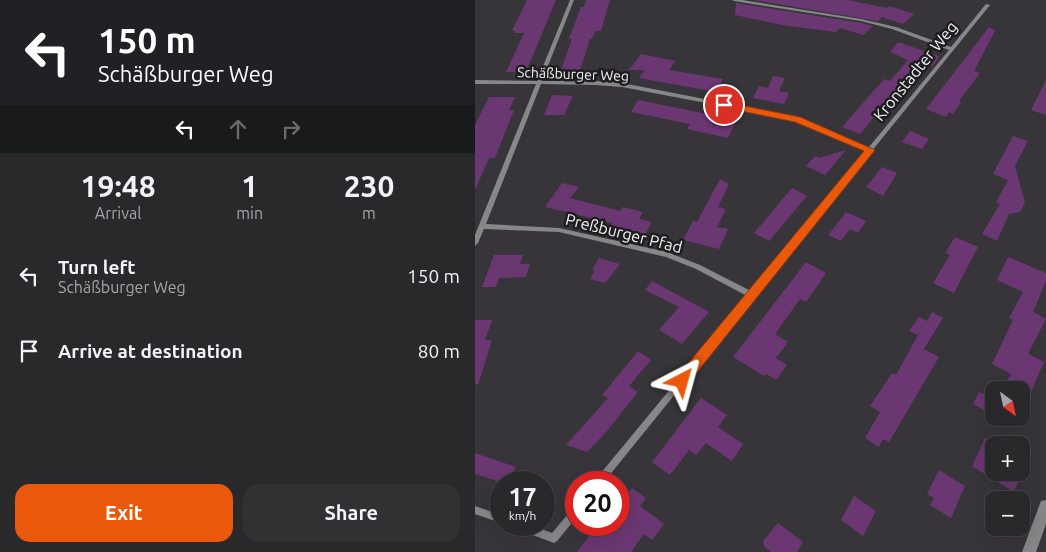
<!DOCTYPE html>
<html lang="en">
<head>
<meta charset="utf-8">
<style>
  body { margin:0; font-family:Ubuntu,sans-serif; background:#313033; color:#f1f3f6; height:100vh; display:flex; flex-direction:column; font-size:19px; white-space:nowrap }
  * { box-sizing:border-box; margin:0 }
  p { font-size:16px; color:#a5a6a9 }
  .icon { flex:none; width:28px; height:28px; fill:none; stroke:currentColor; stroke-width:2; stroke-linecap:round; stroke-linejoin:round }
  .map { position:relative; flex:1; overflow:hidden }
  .side { display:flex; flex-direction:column; background:#29282b; width:475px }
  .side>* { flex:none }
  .hud { background:#202124; color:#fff; overflow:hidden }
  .needle { width:32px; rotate:147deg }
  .tools { position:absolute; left:510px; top:381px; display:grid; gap:10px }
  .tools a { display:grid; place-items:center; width:45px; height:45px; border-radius:10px; background:#29282b; box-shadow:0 5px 20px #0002,0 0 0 1px #454447; font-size:25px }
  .speed { position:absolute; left:15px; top:471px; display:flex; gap:10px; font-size:25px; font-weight:700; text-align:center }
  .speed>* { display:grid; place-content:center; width:65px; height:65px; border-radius:50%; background:#29282b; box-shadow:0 5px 20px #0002,0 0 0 1px #454447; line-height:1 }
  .speed small { font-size:12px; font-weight:400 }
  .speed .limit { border:8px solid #d22; background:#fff; color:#111 }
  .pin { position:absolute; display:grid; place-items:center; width:42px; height:42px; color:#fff; margin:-21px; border:2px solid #fff; border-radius:50%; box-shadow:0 1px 5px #0007 }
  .me { position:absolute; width:55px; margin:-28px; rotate:39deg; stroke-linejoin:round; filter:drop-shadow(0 0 4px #0008) }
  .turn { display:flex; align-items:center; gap:18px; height:105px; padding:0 15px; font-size:22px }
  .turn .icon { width:65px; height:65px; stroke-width:2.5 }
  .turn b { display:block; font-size:35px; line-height:42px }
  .lanes { display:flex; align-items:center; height:48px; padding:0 15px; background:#0003; justify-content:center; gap:25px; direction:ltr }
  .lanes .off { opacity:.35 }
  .eta { display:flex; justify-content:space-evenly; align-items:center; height:85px; text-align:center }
  .eta b { font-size:30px; font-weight:600; line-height:35px }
  .primary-button { display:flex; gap:10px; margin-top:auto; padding:10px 15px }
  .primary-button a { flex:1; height:58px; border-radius:15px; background:#ea580c; color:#fff; font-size:20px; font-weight:600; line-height:58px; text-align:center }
  .primary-button a+a { background:#313033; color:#f1f3f6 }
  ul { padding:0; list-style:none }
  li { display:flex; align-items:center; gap:15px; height:75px; padding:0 15px }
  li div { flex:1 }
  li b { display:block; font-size:19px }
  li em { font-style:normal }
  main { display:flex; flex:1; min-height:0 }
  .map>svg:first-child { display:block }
  .building { fill:#6b3772 }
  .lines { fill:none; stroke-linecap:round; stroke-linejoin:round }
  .service { fill:#868789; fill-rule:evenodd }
  .minor { fill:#868789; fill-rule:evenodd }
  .route { fill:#ea580c; stroke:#983908 }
  .labels { text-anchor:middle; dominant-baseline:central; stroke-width:5; stroke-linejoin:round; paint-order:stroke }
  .far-street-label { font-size:14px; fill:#f3f2f5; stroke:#1e1d1f }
  .street-label { font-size:16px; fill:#f3f2f5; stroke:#1e1d1f }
</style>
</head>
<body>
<main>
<section class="side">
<div class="hud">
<div class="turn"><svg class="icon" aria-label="left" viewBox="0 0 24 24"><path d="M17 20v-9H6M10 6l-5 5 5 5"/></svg><div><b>150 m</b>Schäßburger Weg</div></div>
<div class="lanes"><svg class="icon" aria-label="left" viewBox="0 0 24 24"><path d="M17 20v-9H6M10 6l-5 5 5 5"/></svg><svg class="icon off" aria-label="ahead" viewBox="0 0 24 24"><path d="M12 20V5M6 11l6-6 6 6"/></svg><svg class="icon off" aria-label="right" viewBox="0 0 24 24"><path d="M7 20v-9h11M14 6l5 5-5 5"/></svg></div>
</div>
<div class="eta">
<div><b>19:48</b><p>Arrival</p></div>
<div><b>1</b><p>min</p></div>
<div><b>230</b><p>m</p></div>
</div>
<ul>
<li><svg class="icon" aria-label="left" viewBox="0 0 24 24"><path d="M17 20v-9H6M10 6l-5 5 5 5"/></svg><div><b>Turn left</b><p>Schäßburger Weg</p></div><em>150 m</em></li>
<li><svg class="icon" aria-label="arrive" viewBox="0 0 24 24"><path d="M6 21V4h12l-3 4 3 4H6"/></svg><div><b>Arrive at destination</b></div><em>80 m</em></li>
</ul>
<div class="primary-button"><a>Exit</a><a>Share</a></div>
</section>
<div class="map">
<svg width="571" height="552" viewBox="0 0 571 552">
  <rect width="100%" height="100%" fill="#373539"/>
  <!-- building -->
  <path class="building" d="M52,0H81L51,72H31L49,33H39L40,31H37Z
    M111,0H135L126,31H120L117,39H115L105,70H86L97,39H94L106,7H109Z
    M279,0H372L412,8L414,6L439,14L428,24L407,17L403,21Z
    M261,3L386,23L398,26L388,35L365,28L361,32L307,25L260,15Z
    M514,27L520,31L499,71L505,73L484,101L486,102L478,114L474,112L471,117L451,109Z
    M423,42L464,56L461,62L458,66L450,63L429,88L425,86L385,134L367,127L409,79L415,81L433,60L415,52Z
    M166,54L200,61L194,70L248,79L241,92L164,78L170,70H154Z
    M298,76L310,78L304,91L314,93L309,104L278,98L284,86L293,88Z
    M571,80V115L556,110Z
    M77,95L98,96L89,115H69Z
    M14,97H40L34,110H39L20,158H14L0,190V125Z
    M163,100L252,118L262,120L253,138L212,129L215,124L156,112Z
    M435,131L454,139L447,149L427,142Z
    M538,136L553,141L540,166L550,203L545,212L534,214L522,241L507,234L525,204L521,202L533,180L518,174Z
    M371,150L350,175L331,166L340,156L344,158Z
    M407,167L422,173L408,196L391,187Z
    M245,179L254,184L243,207L251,209L242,227L253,229L244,249L208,240L218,221L222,222Z
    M87,183L104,187L95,198L145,211L148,207L168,212L164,219L177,222L170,234L135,226L137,223L70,207Z
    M317,188L332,196L294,241L279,233Z
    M371,212L391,221L383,233L375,229L366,241L353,235Z
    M480,237L503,247L479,293L458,283L475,255L470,253Z
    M19,255H48L45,264H55L51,277L24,278L21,287H7Z
    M533,257L571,273V281L558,312L571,319L553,354L569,362L546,415V390H526L536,374L517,364L538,320L534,318L548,292L522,280Z
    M124,258L145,264L130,283L115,279L120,270H117Z
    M331,262L351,273L331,302L325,299L300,334L313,342L301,358L312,365L301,380L291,374L289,376L258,357Z
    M177,281L234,312L207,344L184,330L204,307L170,290Z
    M457,312L468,318L449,349L464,357L414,442L408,439L404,447L390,438L405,412L395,406L417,373L421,375L443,335L434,331L444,317L452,321Z
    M0,320H17L10,340H17L3,385L0,384Z
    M163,351L176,360L154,386L163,392L132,431L112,452L91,445L133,398L127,395Z
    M504,392L519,399V416L498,404Z
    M226,398L252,415L243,427L268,444L257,461L231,443L221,455L214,450L195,475L177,462Z
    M510,438L519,443V472H547L539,492L497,466Z
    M0,453L41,467L32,482H25L0,474Z
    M464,470L490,486L476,518L455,505L459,498L452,494Z
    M157,488L171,498L165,506L189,524L177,540L169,534L156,552H102L117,532L108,525H144V504Z
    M379,496L401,511L388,536L366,520Z
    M303,523L328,542L322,552H296L289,546L288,541Z"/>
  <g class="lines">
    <!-- service -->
    <path class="service" d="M95,0H99L67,81H121L147,83L322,117L394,147L474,50L417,29L386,21L259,1L257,0H267L386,19L421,27L476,47L511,4L515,5L129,482H120L121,479L272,296L221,269L191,257L84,232L9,229L3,243L0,246V235L61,84H0V80L62,81ZM66,84L121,85L147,87L321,120L391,151L276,291L225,265L192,252L84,228L11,224Z
      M0,506L26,515V523L0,514Z
      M101,507V518L82,541L79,543L39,528L37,525H55L77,533L98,508Z"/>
    <!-- minor -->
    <path class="minor" d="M571,500V524L561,552H547L566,501Z"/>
  </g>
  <!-- route -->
  <path class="route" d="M249,102L325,117L400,150L211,386L207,387L202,386L200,381L202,377L389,151L320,122L246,107L245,105Z"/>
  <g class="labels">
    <!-- far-street labels -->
    <g class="far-street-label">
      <text transform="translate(98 74) rotate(2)">Schäßburger Weg</text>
    </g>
    <!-- street labels -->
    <g class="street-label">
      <text transform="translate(440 71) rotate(-51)">Kronstadter Weg</text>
      <text transform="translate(149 233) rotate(14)">Preßburger Pfad</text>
    </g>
  </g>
</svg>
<div class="tools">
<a><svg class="needle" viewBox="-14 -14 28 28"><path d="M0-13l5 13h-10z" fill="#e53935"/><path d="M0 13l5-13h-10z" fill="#a5a6a9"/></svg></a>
<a>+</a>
<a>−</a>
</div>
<div class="speed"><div>17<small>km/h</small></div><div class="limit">20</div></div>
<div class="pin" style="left:249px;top:105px;background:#d93025"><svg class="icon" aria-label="arrive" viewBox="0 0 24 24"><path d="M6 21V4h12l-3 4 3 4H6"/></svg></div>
<svg class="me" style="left:207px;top:381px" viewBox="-20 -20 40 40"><path d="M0-17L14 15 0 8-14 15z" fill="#ea580c" stroke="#fff" stroke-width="4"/></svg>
</div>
</main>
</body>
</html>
